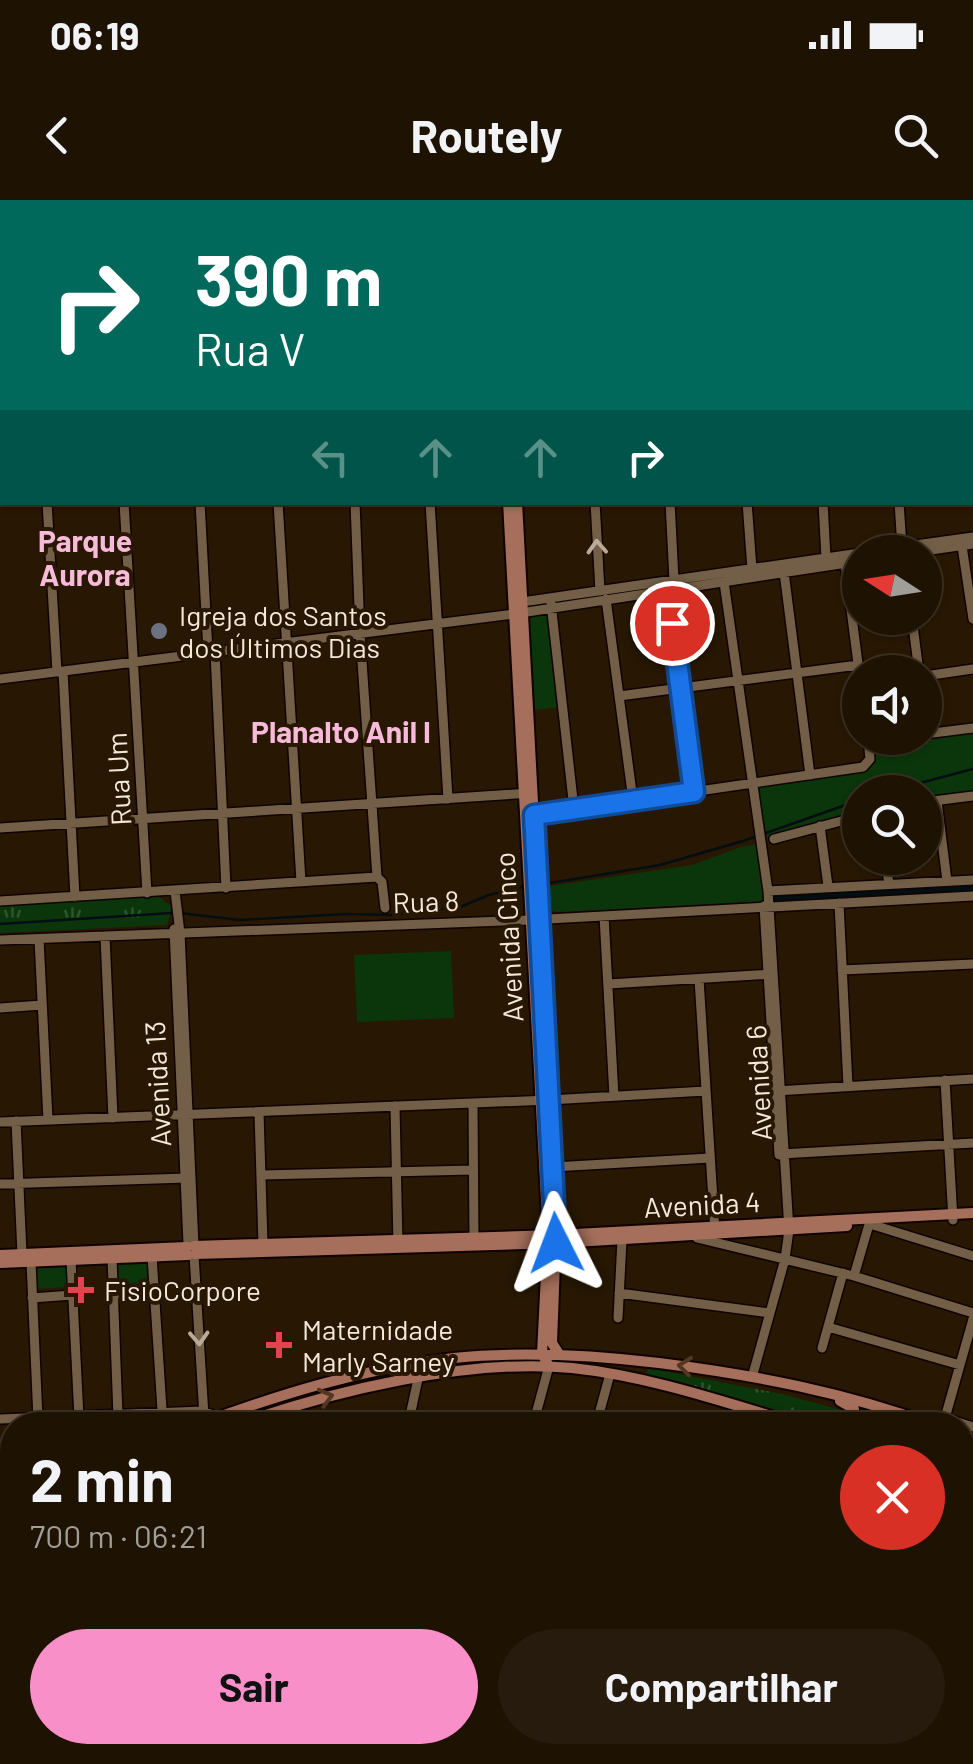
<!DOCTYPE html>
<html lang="pt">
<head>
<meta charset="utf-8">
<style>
  body { margin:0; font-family:Barlow,sans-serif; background:#261b0c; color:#f1f3f6; height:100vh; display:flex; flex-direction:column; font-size:38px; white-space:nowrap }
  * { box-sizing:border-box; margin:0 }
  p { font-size:32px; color:#a19e99 }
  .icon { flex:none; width:55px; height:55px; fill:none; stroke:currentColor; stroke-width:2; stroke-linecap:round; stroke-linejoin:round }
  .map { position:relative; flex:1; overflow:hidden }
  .panel { position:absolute; left:0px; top:1212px; width:975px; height:352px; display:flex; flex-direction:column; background:#1e1202; border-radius:40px 40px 0 0; box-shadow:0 2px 8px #0004,0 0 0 2px #3c3224 }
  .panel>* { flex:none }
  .guide { position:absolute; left:0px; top:0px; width:975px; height:305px; box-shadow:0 2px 8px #0004,0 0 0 2px #3c3224; background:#00695c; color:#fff; overflow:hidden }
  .needle { width:65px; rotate:282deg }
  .controls { position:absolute; left:842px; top:335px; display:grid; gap:20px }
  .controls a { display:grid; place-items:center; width:100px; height:100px; border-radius:50%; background:#1e1202; box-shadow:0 2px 8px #0004,0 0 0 2px #3c3224; font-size:50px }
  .pin { position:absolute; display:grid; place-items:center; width:85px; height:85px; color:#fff; margin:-42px; border:5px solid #fff; border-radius:50%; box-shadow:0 2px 10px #0007 }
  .me { position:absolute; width:110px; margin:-55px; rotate:357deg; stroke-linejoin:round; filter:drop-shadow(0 0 8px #0008) }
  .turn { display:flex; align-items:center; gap:35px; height:210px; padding:0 30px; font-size:45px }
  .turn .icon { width:130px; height:130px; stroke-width:2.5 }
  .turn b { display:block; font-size:70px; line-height:85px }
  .lanes { display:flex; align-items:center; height:95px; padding:0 30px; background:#0003; justify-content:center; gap:50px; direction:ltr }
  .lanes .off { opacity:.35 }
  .round { display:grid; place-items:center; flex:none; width:105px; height:105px; border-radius:52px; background:#261b0c }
  .headline { display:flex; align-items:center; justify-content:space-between; height:170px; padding:0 30px }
  h1 { font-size:60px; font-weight:700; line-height:75px }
  .primary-button { display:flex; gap:20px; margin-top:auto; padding:20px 30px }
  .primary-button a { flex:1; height:115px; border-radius:60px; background:#f98fc9; color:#111; font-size:40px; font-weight:700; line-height:115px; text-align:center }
  .primary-button a+a { background:#261b0c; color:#f1f3f6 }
  .status { display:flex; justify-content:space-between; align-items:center; height:70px; padding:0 50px; background:#1e1202; direction:ltr }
  .status svg { height:28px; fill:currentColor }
  header { display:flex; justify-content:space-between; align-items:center; height:130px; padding:0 30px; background:#1e1202; font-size:45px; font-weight:700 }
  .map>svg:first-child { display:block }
  .grass { fill:url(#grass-tufts) }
  .park { fill:#0b360b }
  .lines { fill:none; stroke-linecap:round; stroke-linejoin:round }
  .stream { stroke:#020e12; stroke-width:2.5 }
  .canal { stroke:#020e12; stroke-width:8 }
  .minor-casing { stroke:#100300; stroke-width:12 }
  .major-casing { stroke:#100300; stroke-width:14 }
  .minor { stroke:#735f48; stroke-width:9 }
  .major { stroke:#a56f5b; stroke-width:10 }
  .oneway { stroke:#baaa99 }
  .oneway2 { stroke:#543622 }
  .route-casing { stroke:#114b97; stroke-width:25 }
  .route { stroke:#1a73e8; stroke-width:18 }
  .worship-dot { fill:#6b7280; stroke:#281803; stroke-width:4 }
  .health-dot { fill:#e0444e; stroke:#281803; stroke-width:4 }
  .labels { text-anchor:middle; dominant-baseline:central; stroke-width:8; stroke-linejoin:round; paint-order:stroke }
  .poi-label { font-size:28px; fill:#f4e8db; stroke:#281803; text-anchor:start }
  .street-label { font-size:28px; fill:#f4e8db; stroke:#281803 }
  .neighbourhood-label { font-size:30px; font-weight:bold; fill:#f7bad9; stroke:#281803 }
</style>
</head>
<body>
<div class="status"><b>06:19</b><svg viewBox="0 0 49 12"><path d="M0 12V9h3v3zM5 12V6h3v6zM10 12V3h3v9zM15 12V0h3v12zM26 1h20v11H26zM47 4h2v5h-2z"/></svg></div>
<header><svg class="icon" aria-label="back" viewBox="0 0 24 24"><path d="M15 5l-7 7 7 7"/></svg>Routely<svg class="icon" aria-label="search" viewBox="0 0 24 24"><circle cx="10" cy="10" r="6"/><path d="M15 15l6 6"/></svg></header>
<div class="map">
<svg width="973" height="1564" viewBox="0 0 973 1564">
  <defs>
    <pattern id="grass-tufts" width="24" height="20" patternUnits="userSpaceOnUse" patternTransform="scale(2.5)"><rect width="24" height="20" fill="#0b360b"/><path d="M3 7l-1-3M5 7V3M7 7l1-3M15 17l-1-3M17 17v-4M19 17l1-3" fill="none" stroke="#2f532e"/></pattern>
  </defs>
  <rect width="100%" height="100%" fill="#281803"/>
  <!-- grass -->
  <path class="grass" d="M158,696L172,707L167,725L0,733V705Z
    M648,1168L782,1194L848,1212L851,1225H830L647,1174Z"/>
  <!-- park -->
  <path class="park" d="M549,409L560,507L533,510L527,412Z
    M973,532V590L925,597V592H860V611L767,639L758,590L761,586L865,570L872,563L875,545Z
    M758,644L764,701L560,712C543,711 544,701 543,687L692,665L741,647Z
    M973,685V690L773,701L772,698Z
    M451,751L454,818L357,822L354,755Z
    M68,1062L69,1087L35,1089L33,1064Z
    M150,1062L152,1090L116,1091L115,1064Z"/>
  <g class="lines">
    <!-- stream -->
    <path class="stream" d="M886,592L973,569
      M544,684L660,665L743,641L860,600
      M180,713L240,720L345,714L392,715L460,707L489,695L526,686
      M0,724L172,713
      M224,1564L228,1552"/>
    <!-- canal -->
    <path class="canal" d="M775,699L973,687"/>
    <defs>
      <path id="minor" d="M112,0V2
        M474,0V2
        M692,0V2
        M732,0V2
        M772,0V2
        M813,0V2
        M853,0V2
        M895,0V2
        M936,0V2
        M0,15H2
        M0,64H2
        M0,114H2
        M0,163H2
        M0,214H2
        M972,235L973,242
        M47,302L57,472
        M124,302L147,693
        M200,302L208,452
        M278,302L301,682
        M355,302L360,433L377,677L382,682L385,708
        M430,302L448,599
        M595,302L600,391
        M670,302L674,380
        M747,302L752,369
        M823,302L826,358
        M899,302L902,347
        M962,346L973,419
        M865,352L973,337
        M917,352L973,344
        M845,363L860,479
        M784,372L810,575
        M724,382L768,691L789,1030L785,1059L753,1174
        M668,390L694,591
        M606,399L633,600
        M551,403L574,609
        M518,407L522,402L860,353
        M912,418L919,472
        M215,452L226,688
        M63,471L75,697
        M925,476L973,469
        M0,479L514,414L860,361
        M619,496L858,465
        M925,534L973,528
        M868,542L902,538
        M937,601L947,681
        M925,602L973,596
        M534,615L863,567L870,559L868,538
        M820,626L828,686
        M0,628L531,593
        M774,639L860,616
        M885,658L889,684
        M175,691L180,733L194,1046
        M768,691L973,680
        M0,701L377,677
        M839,703L848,886
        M764,706L779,955
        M604,716L614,896
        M174,729L188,1043
        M105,736L113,918
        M39,739L48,920
        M0,740L530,720L973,696
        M842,770L973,764
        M699,779L715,1032
        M608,784L772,774
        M0,808L42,805
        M945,880L953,1020
        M776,891L973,879
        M473,903L474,1043
        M395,906L398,1045
        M259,912L263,1044
        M16,921L22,1054
        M0,922L549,900L706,891
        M781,954L973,943
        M553,967L710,958
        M261,975L473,970
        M0,984L187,978
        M870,1024L973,1056
        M697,1038L854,1076L973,1113
        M194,1055L204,1216
        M152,1056L163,1225
        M112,1058L118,1216
        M71,1060L79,1217
        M31,1062L38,1219
        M854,1076L870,1021
        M619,1093L770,1113
        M113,1094L154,1091
        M32,1098L72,1095
        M618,1118L622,1040
        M828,1127L960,1165
        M822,1148L843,1073
        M945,1218L973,1227
        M0,1219L203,1211L217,1217
        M408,1225L418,1179
        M485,1225L534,1223
        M533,1225L549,1166
        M596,1225L610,1174
        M738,1225L743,1208
        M943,1225L973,1119
        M0,1300L12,1292
        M0,1355L12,1373
        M964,1363L973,1335
        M962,1394L973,1397
        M0,1451L12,1442
        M962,1451L973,1454
        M962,1508L973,1511
        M0,1534L12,1523
        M55,1552L73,1564
        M368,1552L371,1564
        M525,1552L565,1564
        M725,1552L768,1564
        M921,1552L961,1564
        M107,1564L116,1552
        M269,1564L285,1552
        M481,1564L484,1552
        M640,1564L643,1552
        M704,1564L708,1552
        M781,1564L784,1552
        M843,1564L846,1552
        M907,1564L910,1552"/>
      <path id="major" d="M283,0V2
        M293,0V2
        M651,0V2
        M972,92H973
        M0,274L2,273
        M508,302L548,1035L542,1154L549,1166
        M517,302L556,1035L552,1143L559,1154
        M194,1046L556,1035L973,1013
        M195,1054L557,1043L847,1026
        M0,1055L187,1047
        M0,1063L188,1055
        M840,1201L854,1209L853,1225
        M798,1219L821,1225
        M197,1225C280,1194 365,1168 454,1158C523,1151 591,1155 659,1163C755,1175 843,1192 934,1225
        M236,1225C333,1191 468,1158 572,1168C649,1176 727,1203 801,1225
        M873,1225L884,1217L913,1225
        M962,1237L973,1241
        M962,1271L973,1275
        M0,1324L12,1318
        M0,1341L12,1332"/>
    </defs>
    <!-- minor casing -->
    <use href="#minor" class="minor-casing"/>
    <!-- major casing -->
    <use href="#major" class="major-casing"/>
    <!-- minor -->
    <use href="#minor" class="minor"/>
    <!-- major -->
    <use href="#major" class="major"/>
  </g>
  <!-- one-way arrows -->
  <defs><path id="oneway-chevron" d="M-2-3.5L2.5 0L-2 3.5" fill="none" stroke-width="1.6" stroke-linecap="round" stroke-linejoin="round" transform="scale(2.5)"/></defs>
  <g class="oneway">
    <use href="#oneway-chevron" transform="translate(597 347) rotate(-93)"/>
    <use href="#oneway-chevron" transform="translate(199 1138) rotate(87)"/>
  </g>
  <g class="oneway2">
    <use href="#oneway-chevron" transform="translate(685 1166) rotate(-173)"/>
    <use href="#oneway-chevron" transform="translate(326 1197) rotate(-15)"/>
  </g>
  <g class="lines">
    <defs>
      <path id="route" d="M556,1043L534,615L694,592L672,423"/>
    </defs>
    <!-- route casing -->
    <use href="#route" class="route-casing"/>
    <!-- route -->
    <use href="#route" class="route"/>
  </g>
  <!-- markers -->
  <circle class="worship-dot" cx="159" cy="431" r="10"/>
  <g class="health-dot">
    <path d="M76 1075h10v10h10v10h-10v10h-10v-10h-10v-10h10z"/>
    <path d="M274 1130h10v10h10v10h-10v10h-10v-10h-10v-10h10z"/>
  </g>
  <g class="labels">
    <!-- poi labels -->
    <g class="poi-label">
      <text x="179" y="415">Igreja dos Santos<tspan x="179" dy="32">dos Últimos Dias</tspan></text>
      <text x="104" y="1090">FisioCorpore</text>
      <text x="302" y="1129">Maternidade<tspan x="302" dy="32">Marly Sarney</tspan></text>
    </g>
    <!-- street labels -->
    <g class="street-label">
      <text transform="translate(118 579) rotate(-93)">Rua Um</text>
      <text transform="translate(426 701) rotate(-2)">Rua 8</text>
      <text transform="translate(508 737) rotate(-93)">Avenida Cinco</text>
      <text transform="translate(758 883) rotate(-93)">Avenida 6</text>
      <text transform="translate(157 884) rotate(-93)">Avenida 13</text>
      <text transform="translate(702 1004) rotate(-3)">Avenida 4</text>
    </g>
    <!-- neighbourhood labels -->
    <g class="neighbourhood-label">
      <text x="85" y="340">Parque<tspan x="85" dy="34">Aurora</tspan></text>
      <text x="341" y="531">Planalto Anil I</text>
    </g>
  </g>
</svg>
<div class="controls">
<a><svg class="needle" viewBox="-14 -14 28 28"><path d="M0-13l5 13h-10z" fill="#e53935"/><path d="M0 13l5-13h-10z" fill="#a19e99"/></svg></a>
<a><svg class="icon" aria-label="sound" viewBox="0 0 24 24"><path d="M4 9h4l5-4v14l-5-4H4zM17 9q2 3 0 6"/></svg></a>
<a><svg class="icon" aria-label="search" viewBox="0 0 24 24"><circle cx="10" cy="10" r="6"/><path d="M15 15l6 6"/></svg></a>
</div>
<div class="pin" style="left:672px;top:423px;background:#d93025"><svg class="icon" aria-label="arrive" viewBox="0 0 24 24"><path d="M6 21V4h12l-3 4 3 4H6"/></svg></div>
<svg class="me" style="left:556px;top:1043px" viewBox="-20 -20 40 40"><path d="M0-17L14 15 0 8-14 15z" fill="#1a73e8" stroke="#fff" stroke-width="4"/></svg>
<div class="guide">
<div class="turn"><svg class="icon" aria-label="right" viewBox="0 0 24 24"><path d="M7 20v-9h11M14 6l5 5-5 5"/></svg><div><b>390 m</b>Rua V</div></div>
<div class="lanes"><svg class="icon off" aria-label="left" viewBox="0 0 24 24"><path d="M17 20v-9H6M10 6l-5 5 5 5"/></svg><svg class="icon off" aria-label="ahead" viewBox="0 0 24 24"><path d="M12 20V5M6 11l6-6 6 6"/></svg><svg class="icon off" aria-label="ahead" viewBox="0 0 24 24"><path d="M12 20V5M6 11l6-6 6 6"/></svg><svg class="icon" aria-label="right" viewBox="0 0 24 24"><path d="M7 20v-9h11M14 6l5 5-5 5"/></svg></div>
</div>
<section class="panel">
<div class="headline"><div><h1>2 min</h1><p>700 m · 06:21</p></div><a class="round" style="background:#d93025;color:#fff"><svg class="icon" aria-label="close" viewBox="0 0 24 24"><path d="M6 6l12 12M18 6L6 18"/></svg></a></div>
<div class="primary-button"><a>Sair</a><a>Compartilhar</a></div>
</section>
</div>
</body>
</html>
